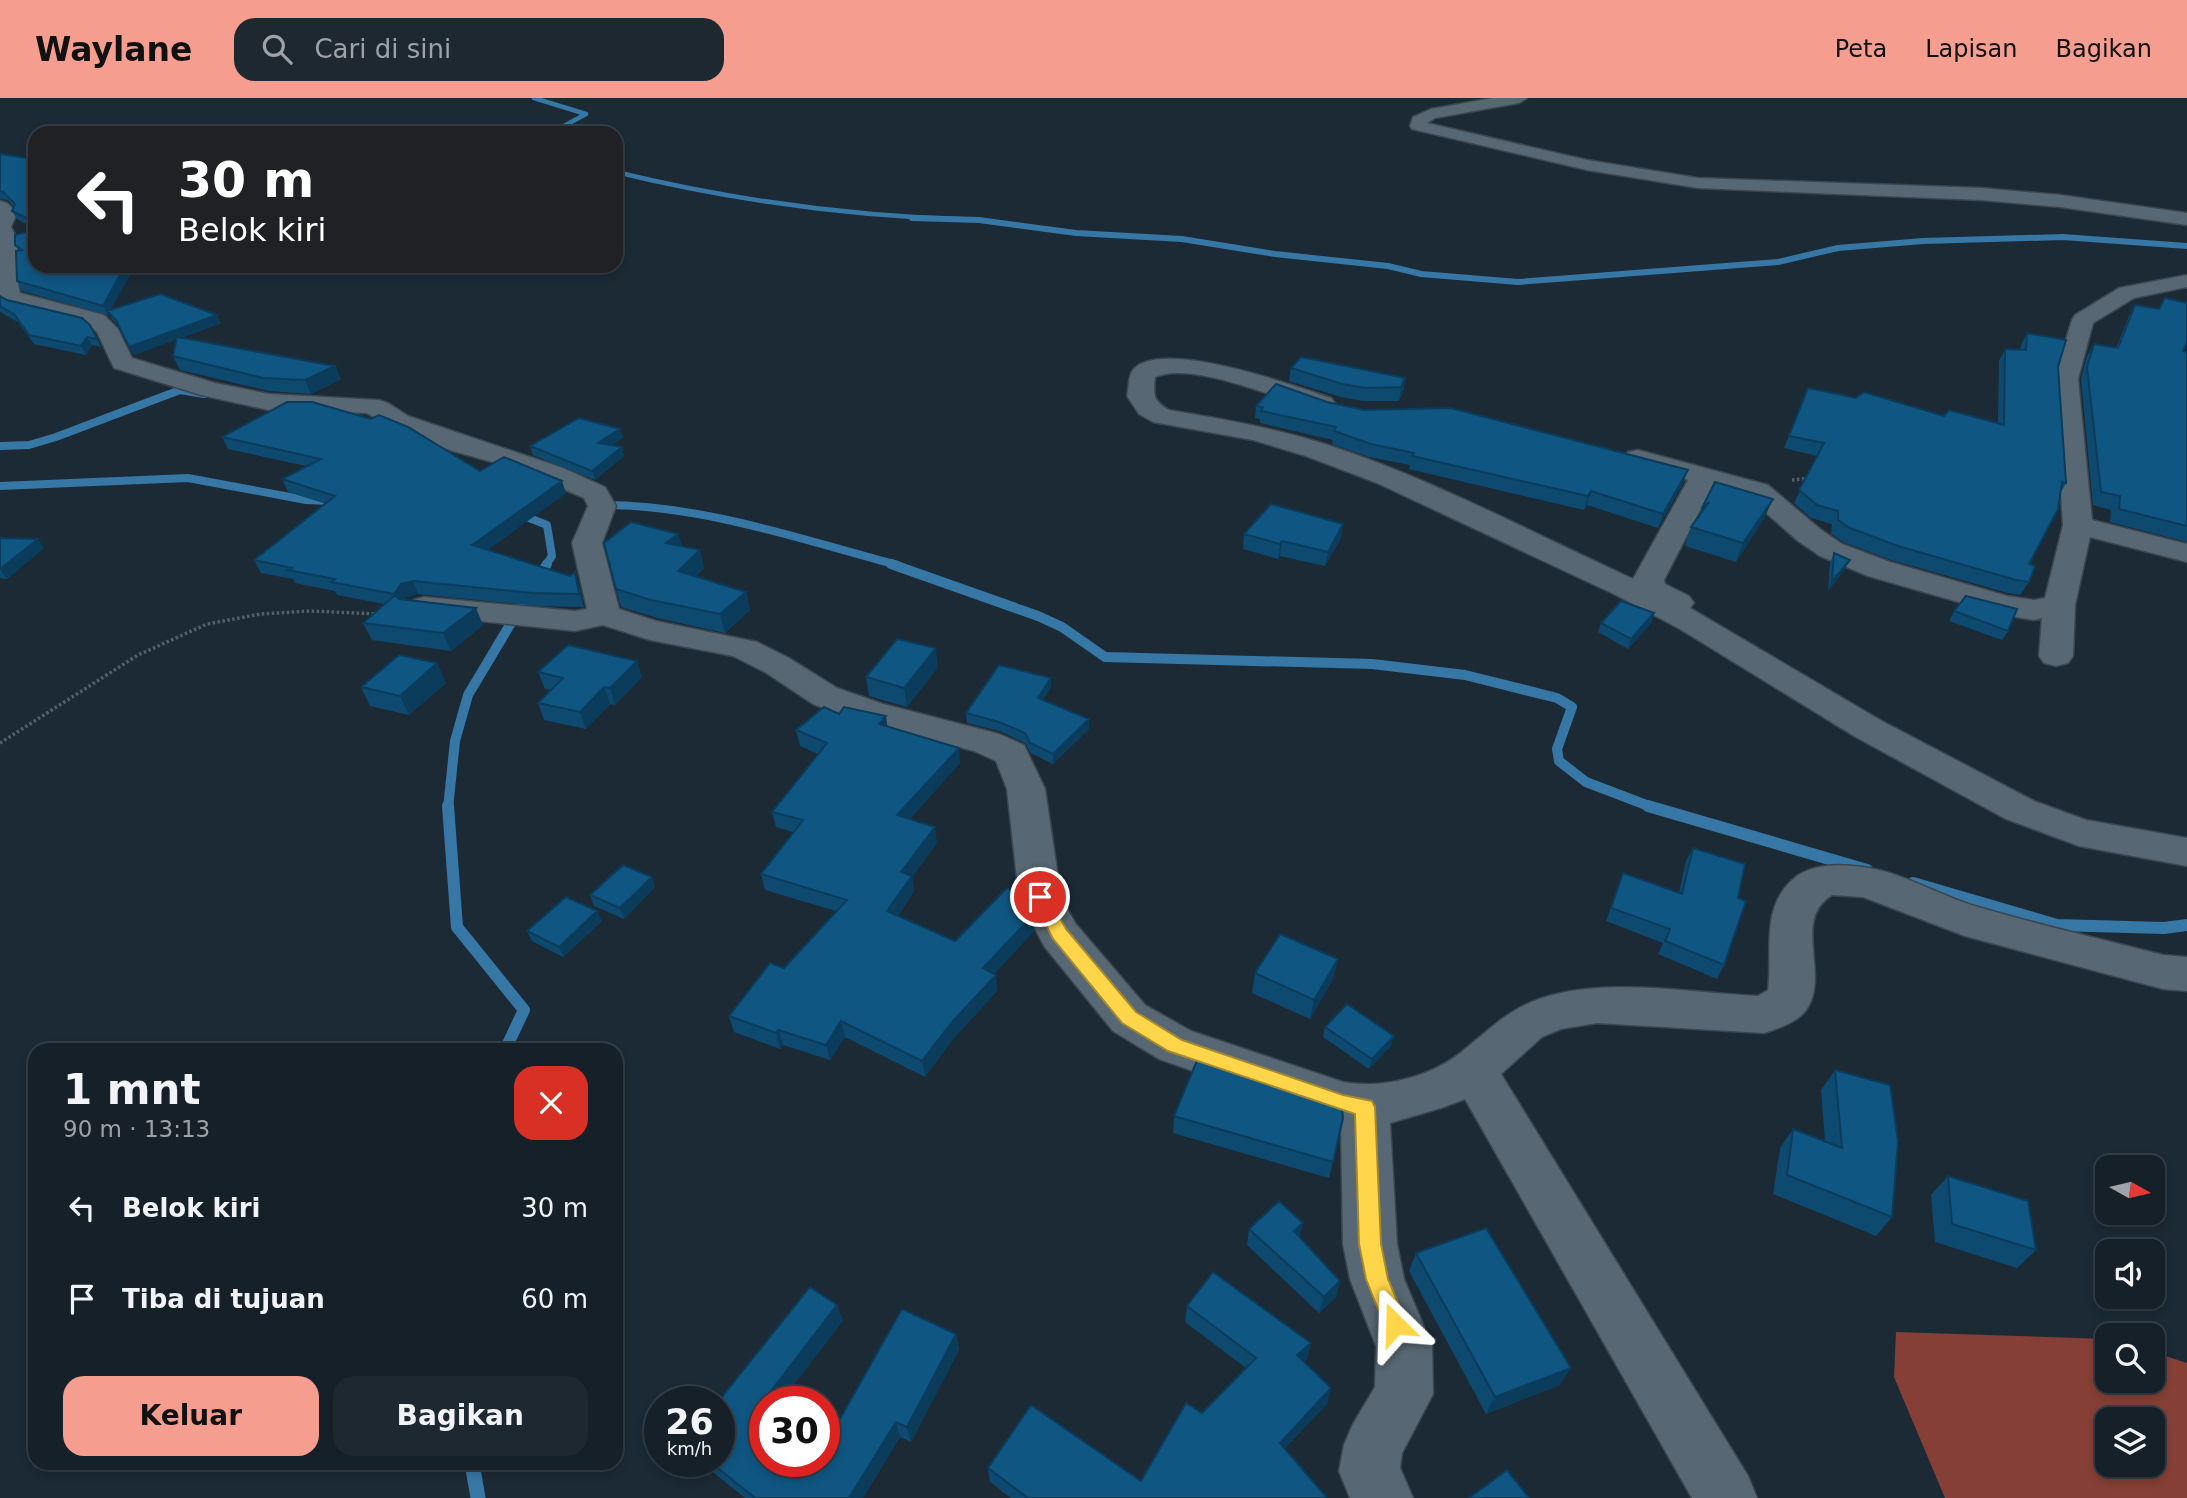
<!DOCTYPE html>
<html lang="id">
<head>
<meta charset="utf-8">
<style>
  body { margin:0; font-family:"DejaVu Sans",sans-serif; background:#1e2830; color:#f1f3f6; height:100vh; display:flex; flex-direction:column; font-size:26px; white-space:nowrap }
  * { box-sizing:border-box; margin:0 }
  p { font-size:23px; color:#9da3a8 }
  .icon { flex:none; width:38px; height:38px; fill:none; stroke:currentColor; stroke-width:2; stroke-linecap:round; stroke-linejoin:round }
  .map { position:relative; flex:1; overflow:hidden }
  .drawer { position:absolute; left:28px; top:945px; width:595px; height:427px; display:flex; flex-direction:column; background:#152028; border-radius:21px; box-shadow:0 4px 10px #0003,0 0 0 2px #343e45 }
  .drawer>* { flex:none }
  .guide { position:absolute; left:28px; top:28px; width:595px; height:147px; border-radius:21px; box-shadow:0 4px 10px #0003,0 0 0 2px #343e45; background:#202124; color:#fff; overflow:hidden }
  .needle { width:46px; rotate:98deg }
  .tools { position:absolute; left:2095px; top:1057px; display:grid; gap:14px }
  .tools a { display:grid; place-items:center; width:70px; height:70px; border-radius:14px; background:#152028; box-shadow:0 4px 10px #0003,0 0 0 2px #343e45; font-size:35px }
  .speed { position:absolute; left:644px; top:1288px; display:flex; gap:14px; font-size:35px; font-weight:700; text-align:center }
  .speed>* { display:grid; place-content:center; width:91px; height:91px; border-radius:50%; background:#152028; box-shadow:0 4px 10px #0003,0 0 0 2px #343e45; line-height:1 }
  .speed small { font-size:18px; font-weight:400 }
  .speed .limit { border:10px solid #d22; background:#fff; color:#111 }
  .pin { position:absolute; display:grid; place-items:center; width:60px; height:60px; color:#fff; margin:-30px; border:4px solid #fff; border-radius:50%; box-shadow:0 2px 7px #0007 }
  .me { position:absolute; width:77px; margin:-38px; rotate:338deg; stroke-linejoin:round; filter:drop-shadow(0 0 5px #0008) }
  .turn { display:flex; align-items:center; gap:24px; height:147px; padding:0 35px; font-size:32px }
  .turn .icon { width:91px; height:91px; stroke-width:2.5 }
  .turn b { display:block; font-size:49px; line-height:60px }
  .round { display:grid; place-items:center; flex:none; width:74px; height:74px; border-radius:21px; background:#1e2830 }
  .summary { display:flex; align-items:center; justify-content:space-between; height:119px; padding:0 35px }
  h1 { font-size:42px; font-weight:800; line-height:52px }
  .primary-button { display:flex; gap:14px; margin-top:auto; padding:14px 35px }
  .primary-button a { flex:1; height:80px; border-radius:21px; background:#f59d8f; color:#111; font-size:28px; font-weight:800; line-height:80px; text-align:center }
  .primary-button a+a { background:#1e2830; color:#f1f3f6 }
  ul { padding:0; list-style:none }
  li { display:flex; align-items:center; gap:21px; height:91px; padding:0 35px }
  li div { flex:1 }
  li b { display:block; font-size:26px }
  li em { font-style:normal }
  header { display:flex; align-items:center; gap:42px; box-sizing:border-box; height:98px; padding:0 35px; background:#f59d8f; color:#111 }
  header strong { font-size:33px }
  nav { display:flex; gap:38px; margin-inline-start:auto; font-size:24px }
  .search { width:490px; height:63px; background:#1e2830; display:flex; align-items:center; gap:18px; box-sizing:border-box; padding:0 24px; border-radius:21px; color:#9da3a8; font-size:26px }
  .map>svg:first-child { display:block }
  .forest { fill:#853f36; fill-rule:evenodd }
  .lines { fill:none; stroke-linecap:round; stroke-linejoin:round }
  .stream-far5 { stroke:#3777a5; stroke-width:4.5 }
  .stream-far4 { stroke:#3777a5; stroke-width:6 }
  .stream-far3 { stroke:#3777a5; stroke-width:8 }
  .stream-far2 { stroke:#3777a5; stroke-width:10 }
  .stream-far1 { stroke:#3777a5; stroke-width:12 }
  .stream { stroke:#3777a5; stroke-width:15 }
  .minor-casing { stroke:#3b464f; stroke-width:3 }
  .path { stroke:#54616a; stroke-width:3.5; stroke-dasharray:2.5 2.5; stroke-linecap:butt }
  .minor { fill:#576773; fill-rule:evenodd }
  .wall { fill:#0e4a70 }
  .shaded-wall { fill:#0b3c5b }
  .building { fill:#105682; stroke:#0b3c5b; stroke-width:2 }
  .route { fill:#ffd54a; stroke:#a68a30; stroke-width:2 }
</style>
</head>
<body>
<header>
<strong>Waylane</strong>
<div class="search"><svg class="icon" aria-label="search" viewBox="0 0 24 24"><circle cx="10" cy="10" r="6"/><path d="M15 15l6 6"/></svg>Cari di sini</div>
<nav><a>Peta</a><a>Lapisan</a><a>Bagikan</a></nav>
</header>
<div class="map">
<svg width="2187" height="1400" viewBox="0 0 2187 1400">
  <rect width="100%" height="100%" fill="#1c2a35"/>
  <!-- forest -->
  <path class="forest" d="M1896,1234L2107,1241V1283H2152L2153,1254L2187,1265V1400H1945L1894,1279ZM2152,1321V1367H2107V1321Z"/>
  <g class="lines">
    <!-- stream-far5 -->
    <path class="stream-far5" d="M534,0L586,16L551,35
      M616,74C735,103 858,119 980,122"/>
    <!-- stream-far4 -->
    <path class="stream-far4" d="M912,120L979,122L1076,135L1182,141L1275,156L1388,168L1421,176L1518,184L1778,164L1838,150L1923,143L2063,139L2187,148"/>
    <!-- stream-far3 -->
    <path class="stream-far3" d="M0,348L29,347L56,339L180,292L204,296
      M0,388L188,380L306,402L330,403
      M604,407C703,407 803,442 898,467
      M519,416L547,427L552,458L546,467"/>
    <!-- stream-far2 -->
    <path class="stream-far2" d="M891,466L1038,518L1062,529L1105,559L1372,566L1465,577L1557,600L1572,609L1557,651L1559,663L1586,684L1654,710
      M538,481L547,466
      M448,710L455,643L468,597L529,495"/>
    <!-- stream-far1 -->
    <path class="stream-far1" d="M448,708L457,829L524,912L505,952
      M1648,708L1867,772
      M1913,785L2057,827L2164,830L2187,827"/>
    <!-- stream -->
    <path class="stream" d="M472,1365L478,1400"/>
    <defs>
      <path id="minor" d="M1493,0H1527L1519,5L1435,20L1427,25L1587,62L1698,80L1981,90L2060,97L2187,115V127L2060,109L1981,102L1698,90L1587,72L1412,31L1410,28L1413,19L1431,11Z
        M0,103L7,105L17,115L11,129C24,151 14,171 20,195L104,217L118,231L132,260L215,285L269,296L378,302L388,305L408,318L563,370L605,389L616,408L602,445L619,511L656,523L757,544L789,560L837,590L883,606L999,636L1024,647L1045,691L1061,799L1075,825L1145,907L1191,933L1343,984C1380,991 1428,980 1459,956C1493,929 1512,906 1557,896C1616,881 1696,895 1758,898L1768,892C1773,854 1760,812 1792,782C1811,765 1839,766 1863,769C1903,774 1939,798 1978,809C2039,827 2101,841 2163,857L2187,859V893L2163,891L1965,838L1863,799L1832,797C1791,822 1831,878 1806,912C1798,924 1777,931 1764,935L1597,925L1561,931L1542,939L1501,976L1748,1378L1757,1400H1692L1465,1001L1441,1010L1390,1025L1397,1146L1404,1181L1432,1248L1433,1296L1402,1355L1400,1370L1413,1400H1350L1339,1373L1344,1347L1353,1326L1375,1289L1376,1248L1350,1181L1343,1146L1341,1025L1159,961L1113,933L1044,848L1019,799L1007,691L996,663L974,653L859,623L813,606L765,574L733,558L650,542L603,527L575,533L413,516L408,509L413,502L424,499L575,513L587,511L572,445L588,408L584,400L517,371L453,353L390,330L367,315L269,312L201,297L114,270L97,234L88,226L12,207L0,200Z
        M2187,177V189L2134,200L2093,225L2078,281L2092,422L2187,446V464L2090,439L2075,507L2073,558L2068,565L2056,568L2044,565L2039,558L2042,520L2034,522L2004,517L1868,478L1820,458L1798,443L1748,399L1712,389L1664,482L1665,486L1689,498L1694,505L1690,510L1880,622L2034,703L2086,722L2187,740V768L2079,748L2006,721L1854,638L1680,531L1616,497L1377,385L1306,358L1253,342L1153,324L1139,316L1127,298C1129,290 1128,278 1133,272C1160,239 1295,288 1331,300L1335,305L1331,310L1322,313C1281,303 1193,262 1155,279C1153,297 1153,303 1169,312C1222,321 1274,330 1325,346C1430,380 1533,435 1633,481L1688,382L1628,366L1624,360L1628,354L1638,352L1768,387L1820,431L1842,446L1890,464L2007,498L2034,502L2045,500L2063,427L2054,281L2072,222L2075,217L2119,190Z"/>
    </defs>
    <!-- minor casing -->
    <use href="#minor" class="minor-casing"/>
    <!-- path -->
    <path class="path" d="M1792,382L1811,380
      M0,645L138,557L207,526L261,516L310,513L378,516"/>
    <!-- minor -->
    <use href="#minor" class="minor"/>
  </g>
  <!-- wall -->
  <path class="wall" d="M0,56L35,61V131L17,121L12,113L14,109L8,102L0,101Z
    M15,147L111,212L221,225L181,240L335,268L341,281L311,296L269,293L180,272L173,258L177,241L134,257L119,229L112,221L109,216L108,217L22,193L17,183L19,153Z
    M0,198L7,202L95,236L101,249L92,247L86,257L34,246L18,224L0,214Z
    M2135,207L2183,253L2187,254V444L2110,424L2111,412L2093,407L2081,281L2087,258L2094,246L2116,250L2129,218Z
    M2027,235L2058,269L2066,385L2061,394L2029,466V484L2020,497L2008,495L1891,462L1843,444L1831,436L1832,426L1811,420L1794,405L1817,358L1784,350L1808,290L1944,318L1998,326L1999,263L2005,251L2020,252L2021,247Z
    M1291,270L1405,280L1403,294L1399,303H1363L1341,299L1289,283Z
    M1327,304L1364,312L1688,372L1683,385L1658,430L1587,407L1584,412L1409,371L1410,367L1369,359L1332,346L1333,342L1260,325V321L1255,320L1256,308Z
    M222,339L480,373L566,395L487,452L579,487L584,509L537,508L418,496L406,499L404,502L483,527L451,553L372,542L363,525L384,506L337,497L335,493L295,485L293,481L261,475L254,462L326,406L288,394L282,381L306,368L228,351Z
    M623,340L611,347L622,349L624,358L595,382L533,357L530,348Z
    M1765,419L1736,464L1685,448L1691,429Z
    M678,436L682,449L700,452L704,470L696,478L746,494L750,512L725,535L657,520L621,509L616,491Z
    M1244,436L1341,440L1325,468L1280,458L1278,461L1243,451Z
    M0,440L44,450L7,481L0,480Z
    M1834,455L1850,462L1845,471L1828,493L1830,465Z
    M1954,513L2008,533L2002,542L1949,523Z
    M1654,515L1651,525L1628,551L1598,534L1601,525Z
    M437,565L446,585L409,617L370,608L361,589Z
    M938,569L907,609L869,598L866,579Z
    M538,574L642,579L615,607L610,606L586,631L544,622L538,605L551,592L545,591Z
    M1051,589L1043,602L1089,621V631L1053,666L1031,655L1025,645L1000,633L967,625L966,615Z
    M839,616L887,629L960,665L910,721L937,745L912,779L914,793L898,818L955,843L1034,833L994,876L997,893L954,940L925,979L845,939L830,962L783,947L780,951L734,934L729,918L784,870L836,813L765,792L761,776L793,734L776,729L772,714L818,656L800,648L796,632Z
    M1693,750L1724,867L1717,881L1658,856L1663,845L1606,823L1623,775L1679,795L1686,763Z
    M655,789L624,821L594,808L590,797Z
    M602,823L563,859L532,843L527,833Z
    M1338,861L1333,881L1310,921L1252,895L1255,875Z
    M1325,929L1391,948L1369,971L1323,939Z
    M1835,972L1892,1119L1876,1138L1773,1096L1780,1050L1793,1031L1825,1044L1821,992Z
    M1174,1018L1343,1020L1329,1080L1173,1035Z
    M1948,1078L2036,1152L2017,1170L1935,1144L1931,1097Z
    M1249,1131L1300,1139L1340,1183L1336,1199L1319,1215L1247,1147Z
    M1416,1155L1560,1287L1486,1316L1409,1173Z
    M837,1207L843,1223L765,1304L828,1342L956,1236L959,1252L911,1344L900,1339L863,1400H745L699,1363H719Z
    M1187,1208L1311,1245L1307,1261L1304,1263L1331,1290L1327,1306L1285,1350L1327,1400H1011L990,1384L988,1370L1141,1383L1202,1315L1246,1270L1185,1224Z"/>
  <!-- shaded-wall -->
  <path class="shaded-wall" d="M125,168H135L109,215L107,213L109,216L108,217L103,208Z
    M217,217L221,225L134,257L129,249Z
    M87,239L92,247L86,257L81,248Z
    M335,268L341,281L311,296L305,282Z
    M1405,280L1403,294L1399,303L1401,289Z
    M620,331L623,340L601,354L598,345Z
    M622,349L624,358L595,382L592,373Z
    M1688,372L1683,385L1658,430L1663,416Z
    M562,383L566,395L477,460L472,447Z
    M1591,393L1587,407L1584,412L1588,398Z
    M1773,401L1765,419L1736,464L1743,445Z
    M1709,404L1696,426L1703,408Z
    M1343,426L1341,440L1325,468L1328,454Z
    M678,436L683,453L666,445Z
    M38,441L44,450L7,481L0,471Z
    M1282,443L1280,458L1278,461L1280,446Z
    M700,452L704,470L683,491L678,473Z
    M1850,462L1845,471L1828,493L1832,483Z
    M575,474L579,487L584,509L579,496Z
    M413,483L418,496L406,499L399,509L394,496L401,486Z
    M746,494L750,512L725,535L720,516Z
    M476,510L483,527L451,553L443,535Z
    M1654,515L1651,525L1628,551L1631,541Z
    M936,550L938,569L907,609L904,590Z
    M637,563L642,579L615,607L610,590Z
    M437,565L446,585L409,617L400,598Z
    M1051,580V589L1038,610V600Z
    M604,589L610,606L586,631L580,614Z
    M886,618L888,633L879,626Z
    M1089,621V631L1053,666V656Z
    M959,650L960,665L899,733L897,717Z
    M935,729L937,745L912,779L914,793L890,829L887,813L901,774Z
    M652,779L655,789L624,821L620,810Z
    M597,813L602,823L563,859L559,849Z
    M1033,817L1034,833L985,886L983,870Z
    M1338,861L1333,881L1310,921L1314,902Z
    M996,877L997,893L954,940L925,979L922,963L952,924Z
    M841,923L845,939L830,962L826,947Z
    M778,932L783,947L780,951L776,935Z
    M1394,938L1391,948L1369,971L1372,961Z
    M1303,1125L1299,1142L1294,1133Z
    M1340,1183L1336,1199L1319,1215L1324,1199Z
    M837,1207L843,1223L781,1304H769L767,1298Z
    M956,1236L959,1252L911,1344L907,1329Z
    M1311,1245L1307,1261L1293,1272L1297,1257Z
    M1571,1270L1560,1287L1486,1316L1495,1299Z
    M1331,1290L1327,1306L1276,1359L1280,1345Z
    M896,1324L900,1339L863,1400H849Z"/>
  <!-- building -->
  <path class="building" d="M0,56L35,61V124L12,113L15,106L3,94L0,93Z
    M35,132V168H125L103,208L17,183L16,153L22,152L15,147V137Z
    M160,196L217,217L129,249L116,222L107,213Z
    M0,198L7,202L82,220L90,227L97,241L87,239L81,248L29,237L14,216L0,208Z
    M2165,200L2187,205V244L2183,253L2187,254V428L2119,411L2120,398L2101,394L2087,269L2094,246L2118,250L2135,207L2159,211Z
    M2027,235L2066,242L2058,269L2066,385L2062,384L2058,411L2029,466L2035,468L2029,484L2016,482L1898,448L1850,430L1838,422V413L1817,407L1799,392L1824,345L1789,338L1808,290L1856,300L1864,294L1944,318L1949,312L2004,327L2005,251L2026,252Z
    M177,239L335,268L305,282L263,280L173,258Z
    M1301,259L1405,280L1401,289L1365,290L1342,286L1291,270Z
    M1276,286L1327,304L1364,312L1451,310L1688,372L1663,416L1591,393L1588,398L1412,358L1414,355L1371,346L1334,333L1336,329L1261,313L1263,309L1256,308Z
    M287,304H312L371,321L379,317L408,329L480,373L504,359L562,383L472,447L570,478L575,474L579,496L532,495L413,483L401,486L394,496L331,484L335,481L288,472L292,470L254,462L335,398L282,381L321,361L222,339Z
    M579,320L620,331L598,345L622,349L592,373L530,348Z
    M1715,384L1773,401L1743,445L1691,429L1709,404L1703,408Z
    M1271,406L1343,426L1328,454L1282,443L1280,446L1244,436Z
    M631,424L678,436L666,445L700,452L678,473L746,494L720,516L651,502L616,491L604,445Z
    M0,440L38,441L0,471Z
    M1834,455L1850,462L1832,483Z
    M395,497L399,501L476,510L443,535L363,525Z
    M1966,498L2017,511L2008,533L1954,513Z
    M1621,503L1654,515L1631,541L1601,525Z
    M897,541L936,550L904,590L866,579Z
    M568,547L637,563L610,590L604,589L580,614L538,605L563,580L538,574Z
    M399,557L437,565L400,598L361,589Z
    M999,567L1051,580L1038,600L1089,621L1053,656L1030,645L1025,635L999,624L966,615Z
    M824,609L839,616L844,609L886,618L879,626L959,650L897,717L935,729L901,774L912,778L887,813L955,843L1007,790L1023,798L1033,817L983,870L996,877L952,924L922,963L841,923L826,947L778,932L776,935L729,918L770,865L784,870L847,802L761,776L803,722L772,714L827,645L796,632Z
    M1693,750L1745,766L1738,800L1746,803L1724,867L1665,843L1670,831L1611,810L1623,775L1682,796Z
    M623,767L652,779L620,810L590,797Z
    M566,799L597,813L559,849L527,833Z
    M1280,836L1338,861L1314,902L1255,875Z
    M1347,906L1394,938L1372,961L1325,929Z
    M1198,960L1342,1010L1343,1020L1333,1064L1174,1018Z
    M1835,972L1890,987L1898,1043L1892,1119L1787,1077L1793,1031L1842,1050Z
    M1948,1078L2028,1103L2036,1152L1952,1126Z
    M1279,1103L1303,1125L1294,1133L1340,1183L1324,1199L1249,1131Z
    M1486,1130L1571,1270L1495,1299L1416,1155Z
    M1213,1174L1311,1245L1297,1257L1331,1290L1280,1345L1327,1400H1028L988,1370L1031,1307L1141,1383L1186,1305L1202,1315L1256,1260L1187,1208Z
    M810,1189L837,1207L767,1298L775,1304H765V1363H824V1339L828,1342L902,1211L956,1236L907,1329L896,1324L849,1400H755L709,1363H719V1304H718Z
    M1507,1372L1529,1400H1469Z"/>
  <!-- route -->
  <path class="route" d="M1040,793L1046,795L1066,831L1136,914L1182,942L1343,997L1372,1003L1375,1009L1381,1146L1388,1181L1407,1226L1403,1234L1395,1237L1387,1234L1366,1181L1359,1146L1355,1016L1168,953L1122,925L1053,841L1032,799L1034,795Z"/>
</svg>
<div class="tools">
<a><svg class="needle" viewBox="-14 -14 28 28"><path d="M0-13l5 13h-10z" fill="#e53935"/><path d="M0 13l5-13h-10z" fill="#9da3a8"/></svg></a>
<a><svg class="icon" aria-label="sound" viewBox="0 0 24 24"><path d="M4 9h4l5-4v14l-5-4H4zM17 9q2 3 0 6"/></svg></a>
<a><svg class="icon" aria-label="search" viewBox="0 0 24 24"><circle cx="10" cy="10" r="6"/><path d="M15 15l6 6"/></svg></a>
<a><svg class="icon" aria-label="layers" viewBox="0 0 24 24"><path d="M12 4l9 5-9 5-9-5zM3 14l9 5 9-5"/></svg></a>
</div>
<div class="speed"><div>26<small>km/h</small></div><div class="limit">30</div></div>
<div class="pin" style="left:1040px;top:799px;background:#d93025"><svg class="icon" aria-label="arrive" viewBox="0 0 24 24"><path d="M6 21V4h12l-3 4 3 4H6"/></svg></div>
<svg class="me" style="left:1395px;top:1226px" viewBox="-20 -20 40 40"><path d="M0-17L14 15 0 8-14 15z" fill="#ffd54a" stroke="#fff" stroke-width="4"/></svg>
<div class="guide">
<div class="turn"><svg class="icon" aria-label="left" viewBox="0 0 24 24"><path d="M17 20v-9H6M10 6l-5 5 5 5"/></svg><div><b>30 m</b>Belok kiri</div></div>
</div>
<section class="drawer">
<div class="summary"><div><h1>1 mnt</h1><p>90 m · 13:13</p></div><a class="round" style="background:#d93025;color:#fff"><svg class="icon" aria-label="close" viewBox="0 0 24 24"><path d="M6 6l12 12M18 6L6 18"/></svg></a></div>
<ul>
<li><svg class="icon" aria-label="left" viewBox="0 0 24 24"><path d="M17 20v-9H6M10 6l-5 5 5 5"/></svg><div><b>Belok kiri</b></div><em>30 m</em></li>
<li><svg class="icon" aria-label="arrive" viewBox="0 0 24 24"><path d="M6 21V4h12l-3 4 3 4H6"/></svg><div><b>Tiba di tujuan</b></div><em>60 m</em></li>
</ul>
<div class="primary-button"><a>Keluar</a><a>Bagikan</a></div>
</section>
</div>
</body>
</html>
